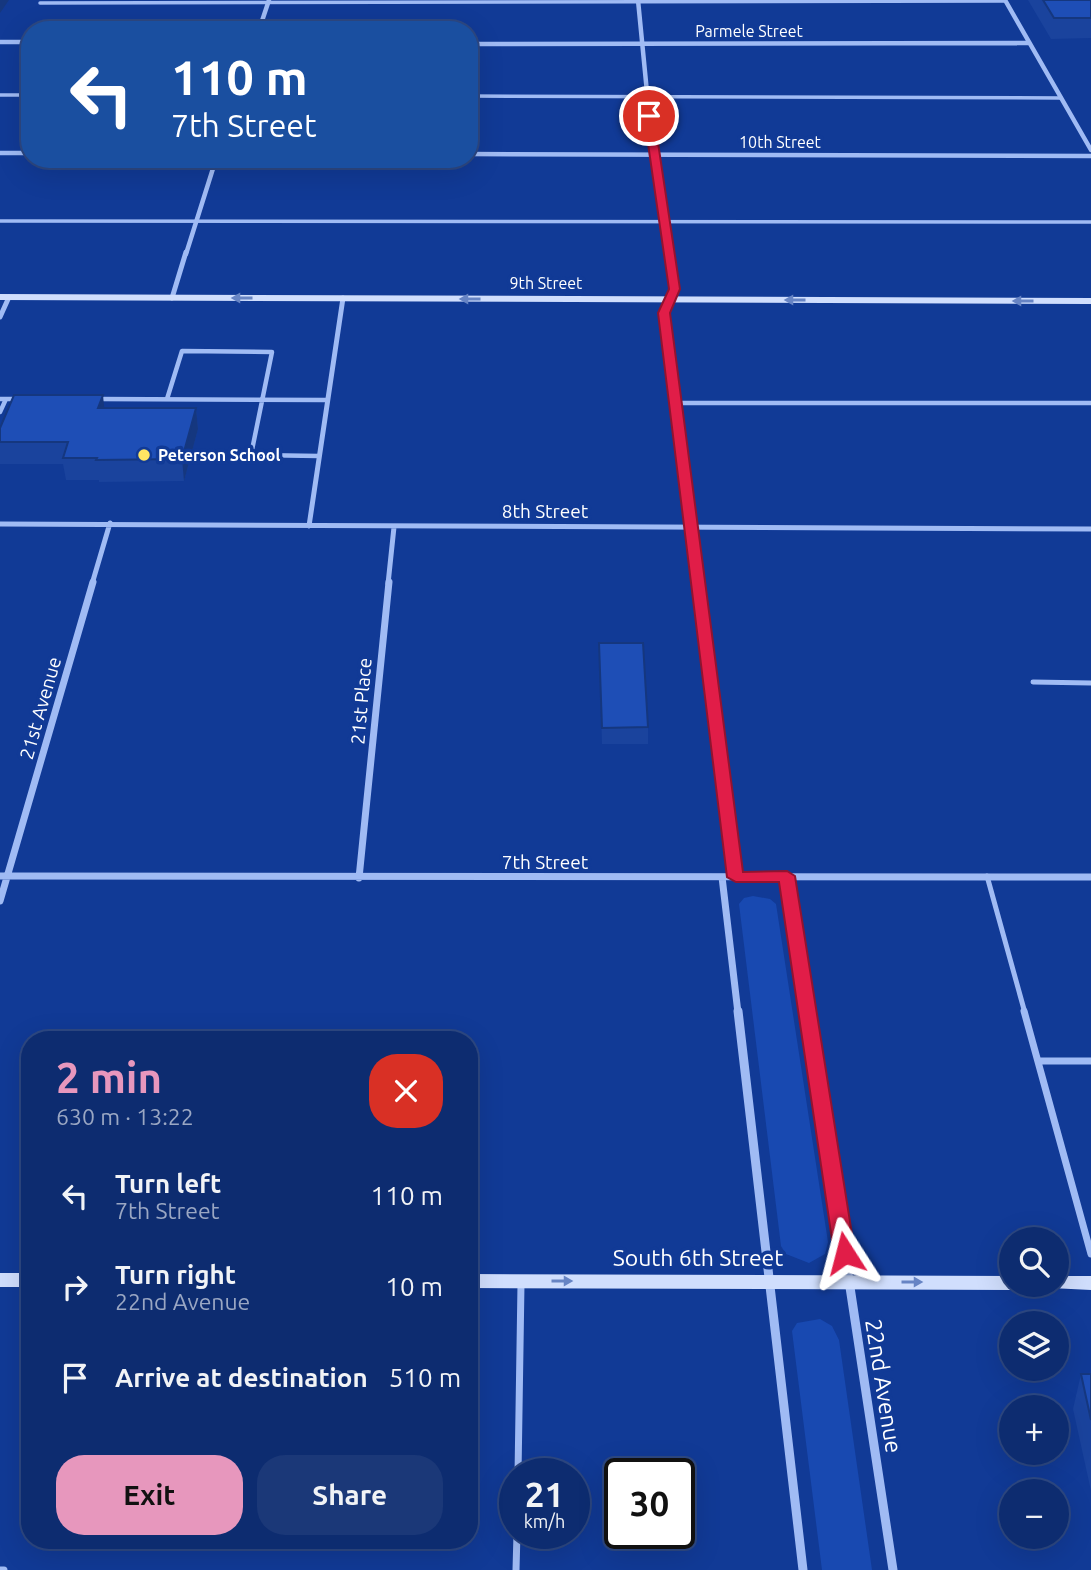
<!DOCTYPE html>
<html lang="en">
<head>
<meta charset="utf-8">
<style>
  body { margin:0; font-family:Ubuntu,sans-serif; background:#1b3878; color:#f1f3f6; height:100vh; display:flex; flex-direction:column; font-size:26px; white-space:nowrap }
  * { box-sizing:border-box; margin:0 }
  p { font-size:23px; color:#9aa7c3 }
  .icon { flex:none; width:38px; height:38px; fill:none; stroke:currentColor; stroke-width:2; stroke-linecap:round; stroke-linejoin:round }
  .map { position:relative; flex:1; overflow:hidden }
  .panel { position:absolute; left:21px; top:1031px; width:457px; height:518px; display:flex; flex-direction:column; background:#0d2c70; border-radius:28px; box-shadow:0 7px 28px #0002,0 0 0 2px #2d4883 }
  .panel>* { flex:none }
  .banner { position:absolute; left:21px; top:21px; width:457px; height:147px; border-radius:28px; box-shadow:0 7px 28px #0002,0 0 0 2px #2d4883; background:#1a4fa0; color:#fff; overflow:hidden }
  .tools { position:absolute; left:999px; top:1227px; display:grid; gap:14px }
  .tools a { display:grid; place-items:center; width:70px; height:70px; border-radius:50%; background:#0d2c70; box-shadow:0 7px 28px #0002,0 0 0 2px #2d4883; font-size:35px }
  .speed { position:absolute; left:499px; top:1458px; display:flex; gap:14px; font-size:35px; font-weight:700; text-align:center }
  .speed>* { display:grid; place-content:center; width:91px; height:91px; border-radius:50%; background:#0d2c70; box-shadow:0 7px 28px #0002,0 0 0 2px #2d4883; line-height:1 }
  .speed small { font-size:18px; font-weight:400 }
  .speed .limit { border:4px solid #111; border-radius:10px; background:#fff; color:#111 }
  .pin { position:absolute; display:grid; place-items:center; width:60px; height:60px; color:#fff; margin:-30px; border:4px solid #fff; border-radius:50%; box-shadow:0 2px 7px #0007 }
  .me { position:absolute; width:77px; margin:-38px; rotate:351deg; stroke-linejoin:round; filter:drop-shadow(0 0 5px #0008) }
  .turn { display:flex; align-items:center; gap:24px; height:147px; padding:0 35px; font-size:32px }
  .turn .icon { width:91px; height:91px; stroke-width:2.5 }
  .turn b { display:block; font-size:49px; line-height:60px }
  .round { display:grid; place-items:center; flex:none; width:74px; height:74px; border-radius:28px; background:#1b3878 }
  .headline { display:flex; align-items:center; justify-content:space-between; height:119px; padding:0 35px }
  h1 { font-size:42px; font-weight:700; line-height:52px; color:#e797bd }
  .button { display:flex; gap:14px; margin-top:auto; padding:14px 35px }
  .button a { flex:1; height:80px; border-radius:28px; background:#e797bd; color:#111; font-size:28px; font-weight:700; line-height:80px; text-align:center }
  .button a+a { background:#1b3878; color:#f1f3f6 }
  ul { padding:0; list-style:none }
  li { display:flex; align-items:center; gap:21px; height:91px; padding:0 35px }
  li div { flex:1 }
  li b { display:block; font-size:26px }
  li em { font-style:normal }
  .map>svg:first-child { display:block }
  .green { fill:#1849b1 }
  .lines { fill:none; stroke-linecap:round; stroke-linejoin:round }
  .lane-far3 { stroke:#a0bbf4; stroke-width:3.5 }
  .lane-far2 { stroke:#a0bbf4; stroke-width:4.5 }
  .lane-far1 { stroke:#a0bbf4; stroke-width:5 }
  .lane { stroke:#a0bbf4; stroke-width:7 }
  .street-far3 { stroke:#a0bbf4; stroke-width:4.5 }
  .street-far2 { stroke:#a0bbf4; stroke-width:5 }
  .street-far1 { stroke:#a0bbf4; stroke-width:7 }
  .street { stroke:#a0bbf4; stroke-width:9 }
  .secondary { fill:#d0defd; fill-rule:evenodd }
  .wall { fill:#1a439d }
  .shaded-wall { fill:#15377f }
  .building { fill:#1e4eb6; stroke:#15377f; stroke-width:2 }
  .oneway { fill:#6784c4 }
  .route { fill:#e11d48; stroke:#92132f; stroke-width:2 }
  .poi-dot { fill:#ffe663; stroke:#113a96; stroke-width:2.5 }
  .labels { text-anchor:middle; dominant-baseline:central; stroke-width:7; stroke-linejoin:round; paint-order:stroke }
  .far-street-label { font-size:16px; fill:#fff; stroke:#113a96 }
  .far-poi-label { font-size:16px; font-weight:bold; fill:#fff; stroke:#113a96; text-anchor:start }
  .street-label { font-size:19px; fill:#fff; stroke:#113a96 }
  .near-street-label { font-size:23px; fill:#fff; stroke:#113a96 }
</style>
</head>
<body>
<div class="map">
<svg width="1091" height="1570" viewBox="0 0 1091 1570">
  <rect width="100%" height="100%" fill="#113a96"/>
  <!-- green -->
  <path class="green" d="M753,896L770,899L776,904L828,1242L825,1254L809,1263L786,1254L781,1246L739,904L744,898Z
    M820,1319L832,1326L839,1340L872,1570H822L792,1331L797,1323Z"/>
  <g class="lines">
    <!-- lane-far3 -->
    <path class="lane-far3" d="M40,3L1005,1
      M0,95H30
      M469,96L1061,98
      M0,221L1091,222"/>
    <!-- lane-far2 -->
    <path class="lane-far2" d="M0,399H18
      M98,399L327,400
      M167,399L182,351L272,352L251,455L319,456
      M677,403H1091
      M0,412L6,399"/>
    <!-- lane-far1 -->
    <path class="lane-far1" d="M1033,682L1091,683
      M987,876L1025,1013"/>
    <!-- lane -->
    <path class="lane" d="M1024,1011L1091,1254
      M1038,1061H1091
      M518,1474L521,1284
      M0,1570H4
      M516,1570L517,1533"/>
    <!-- street-far3 -->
    <path class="street-far3" d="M638,0L653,154L669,254
      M1005,0L1091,150
      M259,30L269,0
      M0,42H30
      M469,44L1029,43
      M0,153H30
      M469,154L1091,156
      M186,254L216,159"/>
    <!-- street-far2 -->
    <path class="street-far2" d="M669,252L675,289L664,313L699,584
      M172,298L186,252
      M0,317L9,297
      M0,524L1091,529
      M309,526L343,298
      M92,584L110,523
      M388,584L394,527"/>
    <!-- street-far1 -->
    <path class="street-far1" d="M698,582L736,877
      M0,876L1091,877
      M787,876L808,1013
      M722,877L738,1013
      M359,878L389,582
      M0,901L93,582"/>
    <!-- street -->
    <path class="street" d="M738,1011L803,1570
      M808,1011L893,1570"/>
    <!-- secondary -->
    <path class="secondary" d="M0,294L1091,298V304L0,300Z
      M0,1273H30V1287H0Z
      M469,1274L1012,1276V1284H1020L1018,1288L1012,1290L469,1288Z
      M1057,1276H1091V1290L1051,1288L1049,1284H1057Z"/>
  </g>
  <!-- wall -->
  <path class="wall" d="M1028,0H1091V38L1051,39Z
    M104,408H196L198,429L184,481L99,482V480H66L63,464H0V428Z
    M599,643L648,727V744H602Z
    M1081,1374H1091V1491L1073,1409Z"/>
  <!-- shaded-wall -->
  <path class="shaded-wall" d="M0,0H9L0,13Z
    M103,395L105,416L98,408Z
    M196,408L198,429L184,481L182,459Z"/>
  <!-- building -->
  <path class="building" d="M1043,0H1091V18H1054Z
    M14,395H103L98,408H196L182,459L96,460L97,458H63L68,442H0V428Z
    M599,643H643L648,727L602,728Z
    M1081,1374H1091V1420Z"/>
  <!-- one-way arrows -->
  <defs><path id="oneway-solid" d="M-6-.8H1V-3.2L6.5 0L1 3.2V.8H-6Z" transform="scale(1.75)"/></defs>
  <g class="oneway">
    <use href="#oneway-solid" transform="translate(242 298) rotate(-180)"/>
    <use href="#oneway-solid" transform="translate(470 299) rotate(-180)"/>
    <use href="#oneway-solid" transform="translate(795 300) rotate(-180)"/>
    <use href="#oneway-solid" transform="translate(1023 301) rotate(-180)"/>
    <use href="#oneway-solid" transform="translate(562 1281)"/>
    <use href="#oneway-solid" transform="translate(912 1282)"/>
  </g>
  <!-- route -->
  <path class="route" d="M649,113L654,116L680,289L670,313L743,872L787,871L795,876L855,1253L852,1259L845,1261L837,1259L834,1253L779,882H736L727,877L658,313L669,289L644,116Z"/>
  <!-- markers -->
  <circle class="poi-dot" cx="144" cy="455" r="7"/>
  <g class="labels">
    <!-- far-street labels -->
    <g class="far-street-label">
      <text x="749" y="31">Parmele Street</text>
      <text x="780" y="142">10th Street</text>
      <text x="546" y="283">9th Street</text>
    </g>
    <!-- far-poi labels -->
    <g class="far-poi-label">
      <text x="158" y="455">Peterson School</text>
    </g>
    <!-- street labels -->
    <g class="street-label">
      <text x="545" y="511">8th Street</text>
      <text transform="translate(361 701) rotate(-85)">21st Place</text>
      <text transform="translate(40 708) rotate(-74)">21st Avenue</text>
      <text x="545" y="862">7th Street</text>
    </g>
    <!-- near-street labels -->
    <g class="near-street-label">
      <text x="698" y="1257">South 6th Street</text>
      <text transform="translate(884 1386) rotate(81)">22nd Avenue</text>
    </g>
  </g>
</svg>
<div class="tools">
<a><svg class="icon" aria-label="search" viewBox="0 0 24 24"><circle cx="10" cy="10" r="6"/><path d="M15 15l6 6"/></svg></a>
<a><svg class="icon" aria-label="layers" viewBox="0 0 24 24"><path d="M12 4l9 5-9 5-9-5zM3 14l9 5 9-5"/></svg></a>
<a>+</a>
<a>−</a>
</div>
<div class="speed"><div>21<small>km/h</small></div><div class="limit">30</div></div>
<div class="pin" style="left:649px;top:116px;background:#d93025"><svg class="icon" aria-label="arrive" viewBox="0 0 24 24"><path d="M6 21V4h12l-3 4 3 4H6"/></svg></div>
<svg class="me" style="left:845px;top:1253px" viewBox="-20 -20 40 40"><path d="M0-17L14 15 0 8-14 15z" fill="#e11d48" stroke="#fff" stroke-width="4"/></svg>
<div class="banner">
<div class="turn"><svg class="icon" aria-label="left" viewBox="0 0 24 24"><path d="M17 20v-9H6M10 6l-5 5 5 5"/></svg><div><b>110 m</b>7th Street</div></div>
</div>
<section class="panel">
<div class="headline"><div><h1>2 min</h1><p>630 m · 13:22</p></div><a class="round" style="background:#d93025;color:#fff"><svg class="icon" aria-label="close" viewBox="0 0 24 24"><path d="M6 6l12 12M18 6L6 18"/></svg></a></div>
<ul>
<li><svg class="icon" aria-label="left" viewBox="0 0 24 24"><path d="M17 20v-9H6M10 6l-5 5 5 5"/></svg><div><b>Turn left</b><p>7th Street</p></div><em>110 m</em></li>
<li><svg class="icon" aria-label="right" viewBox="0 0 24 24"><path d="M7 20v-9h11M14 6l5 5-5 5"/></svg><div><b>Turn right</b><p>22nd Avenue</p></div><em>10 m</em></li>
<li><svg class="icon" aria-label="arrive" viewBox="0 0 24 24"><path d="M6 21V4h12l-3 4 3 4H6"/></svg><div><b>Arrive at destination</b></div><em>510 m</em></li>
</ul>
<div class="button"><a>Exit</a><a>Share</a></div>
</section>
</div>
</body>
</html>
